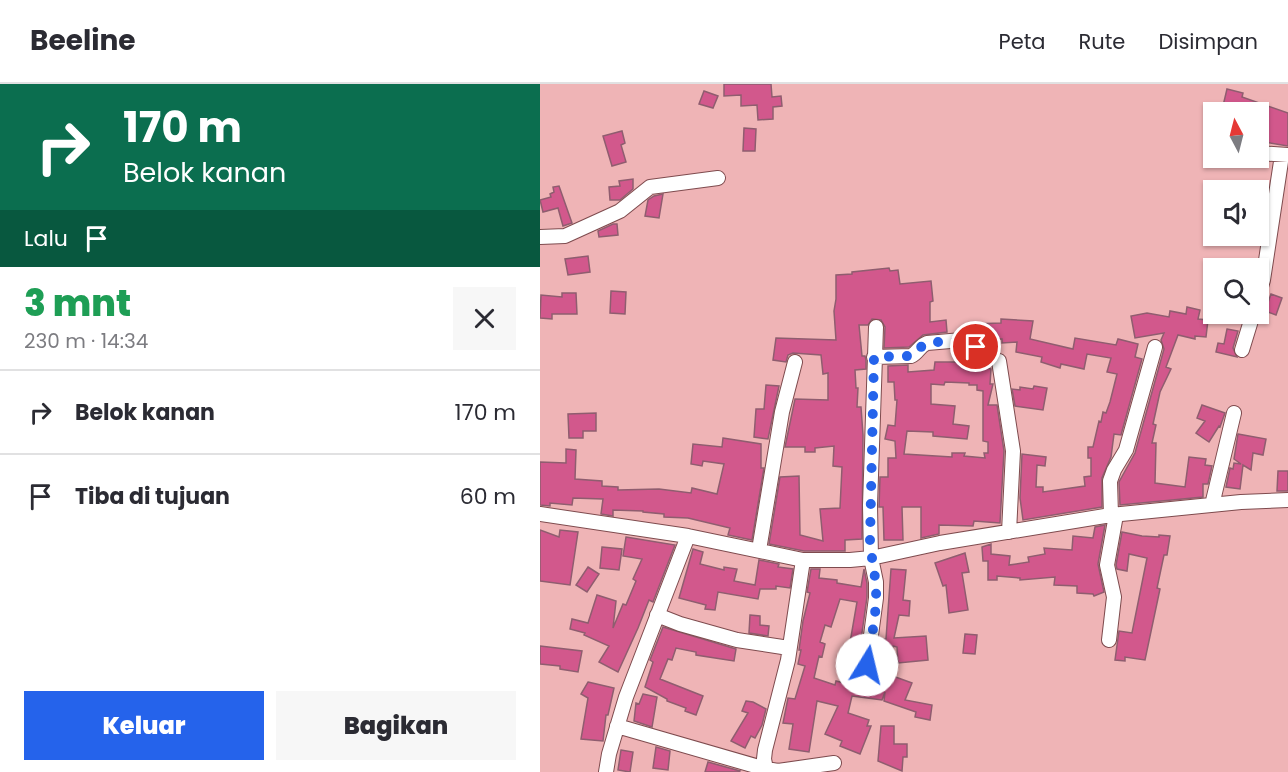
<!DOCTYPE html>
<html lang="id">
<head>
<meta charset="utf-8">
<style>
  body { margin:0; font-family:Poppins,sans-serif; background:#f7f7f7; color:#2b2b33; height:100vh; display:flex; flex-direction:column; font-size:22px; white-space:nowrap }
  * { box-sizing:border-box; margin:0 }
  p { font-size:20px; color:#7c7c81 }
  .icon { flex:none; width:33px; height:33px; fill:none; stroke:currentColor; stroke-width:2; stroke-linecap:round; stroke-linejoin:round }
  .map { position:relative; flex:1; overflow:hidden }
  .sheet { display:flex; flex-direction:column; background:#fff; width:540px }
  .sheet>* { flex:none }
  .top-card { background:#0b6e4f; color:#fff; overflow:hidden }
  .needle { width:39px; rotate:353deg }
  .controls { position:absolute; left:663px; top:18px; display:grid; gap:12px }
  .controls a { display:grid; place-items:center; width:66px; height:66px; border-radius:0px; background:#fff; box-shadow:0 2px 4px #0004; font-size:30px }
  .pin { position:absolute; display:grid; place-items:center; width:51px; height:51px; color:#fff; margin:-26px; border:3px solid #fff; border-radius:50%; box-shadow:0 2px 6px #0007 }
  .me { position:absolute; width:66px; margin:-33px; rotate:9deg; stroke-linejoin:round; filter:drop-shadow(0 0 4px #0008) }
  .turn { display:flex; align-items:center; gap:21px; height:126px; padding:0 24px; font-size:27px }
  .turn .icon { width:78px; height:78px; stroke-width:2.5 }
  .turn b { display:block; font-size:42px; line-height:51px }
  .then { display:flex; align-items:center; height:57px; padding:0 24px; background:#0003; gap:12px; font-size:22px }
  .round { display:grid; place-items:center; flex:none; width:63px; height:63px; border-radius:0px; background:#f7f7f7 }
  .headline { display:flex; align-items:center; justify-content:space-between; height:102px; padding:0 24px }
  h1 { font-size:36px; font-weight:800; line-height:45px; color:#1e9e55 }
  .primary-button { display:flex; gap:12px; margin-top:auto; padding:12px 24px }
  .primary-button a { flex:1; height:69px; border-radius:0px; background:#2563eb; color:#fff; font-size:24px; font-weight:800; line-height:69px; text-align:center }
  .primary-button a+a { background:#f7f7f7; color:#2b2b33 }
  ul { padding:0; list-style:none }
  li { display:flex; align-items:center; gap:18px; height:84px; padding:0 24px; border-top:2px solid #e1e1e2 }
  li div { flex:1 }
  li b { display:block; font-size:22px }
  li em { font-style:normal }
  header { display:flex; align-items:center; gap:36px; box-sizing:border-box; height:84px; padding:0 30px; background:#fff; border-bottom:2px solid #e1e1e2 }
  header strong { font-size:28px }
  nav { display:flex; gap:33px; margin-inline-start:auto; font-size:21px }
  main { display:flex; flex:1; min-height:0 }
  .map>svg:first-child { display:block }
  .building { fill:#d2588c; stroke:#8f5d6f; stroke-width:1.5; fill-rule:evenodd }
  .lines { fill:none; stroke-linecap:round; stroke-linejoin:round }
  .street-casing { stroke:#7e4b4e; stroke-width:16 }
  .street { stroke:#fff; stroke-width:14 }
  .route { stroke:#2563eb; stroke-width:10; stroke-dasharray:0 18 }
</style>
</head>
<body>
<header>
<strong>Beeline</strong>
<nav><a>Peta</a><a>Rute</a><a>Disimpan</a></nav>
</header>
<main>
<section class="sheet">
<div class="top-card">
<div class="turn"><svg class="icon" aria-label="right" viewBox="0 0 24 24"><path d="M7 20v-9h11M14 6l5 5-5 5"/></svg><div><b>170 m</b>Belok kanan</div></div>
<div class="then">Lalu<svg class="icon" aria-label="arrive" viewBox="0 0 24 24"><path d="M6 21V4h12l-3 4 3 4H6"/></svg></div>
</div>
<div class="headline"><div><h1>3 mnt</h1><p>230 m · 14:34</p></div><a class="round"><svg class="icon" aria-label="close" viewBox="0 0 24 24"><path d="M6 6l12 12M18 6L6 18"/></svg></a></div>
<ul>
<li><svg class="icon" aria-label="right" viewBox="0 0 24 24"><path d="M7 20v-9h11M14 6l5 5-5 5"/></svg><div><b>Belok kanan</b></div><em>170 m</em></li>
<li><svg class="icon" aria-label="arrive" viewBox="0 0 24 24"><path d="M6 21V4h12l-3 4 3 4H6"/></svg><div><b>Tiba di tujuan</b></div><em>60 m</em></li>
</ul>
<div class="primary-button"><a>Keluar</a><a>Bagikan</a></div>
</section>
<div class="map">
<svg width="748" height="688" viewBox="0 0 748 688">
  <rect width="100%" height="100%" fill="#efb4b6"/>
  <!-- building -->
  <path class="building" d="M184,0H231L232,13L241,12L242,22L233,23V35L218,36L217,21L201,22V11L184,12Z
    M687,5L703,9L702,13L748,29V62L718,57V28L682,26Z
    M164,7L178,12L173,24L159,20Z
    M204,44L216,45L215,67H203Z
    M82,47L85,59L81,61L86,78L72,82L63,52Z
    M93,95V105L80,116H70L69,103L80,102L79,97Z
    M19,102L32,139L23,142L18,124L3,128L0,116L11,113L10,110L14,108L13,103Z
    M123,110L119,134L105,132L108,116L114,112Z
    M73,140H77L78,151L59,153L58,147Z
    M48,172L50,188L28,191L25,175Z
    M349,184L350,187L358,186L360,200L391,197L393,217L390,218V238L406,236L407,248L383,251L369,263L344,264L345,243L341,236L332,235L328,241H319L322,272H325L326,276V285L315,286L316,304H318L317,323H321L323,351L322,455L305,456V467H264L229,460L240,393L259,392L260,451L283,457L280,425L300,424L302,383L293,382L294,362L275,364V368H265V363H245L255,315L288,316V289L283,290L281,271L253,269L248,271L246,278L233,276L236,254L296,256L294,227L296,215V191L312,190V188Z
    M71,207L86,208L85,230L70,229Z
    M22,209H36L37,230H12V235L0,234L1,211L22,213Z
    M731,210L742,214L736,231L725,227Z
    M647,223L660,226L658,235L668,236L666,253L655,252V255L638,251L626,283L631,285L620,308L613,340L616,341L612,359H616L615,399L645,403L649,373L666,375L665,381L672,382L668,400H663V413L580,421L579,398L595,369L624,265L621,256L624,249L595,254L591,232L607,229L629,233L630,227L646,230Z
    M461,235L493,237L490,255L533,265L535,254L576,261L578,255L598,260L595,273L602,275L581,351L574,350L571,373L562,394V423L483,436L480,414L482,370L506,373L505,382L497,381L496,403H503V408L545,402L544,393L551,392V374H548V363H553L559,337L561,338L563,328L566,329L570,318L577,290L567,288L571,274L547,270L544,285L521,280L520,284L501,278L502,273L476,268L477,258L462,259V255H455L450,251L437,253L433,252V240L461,239Z
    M687,245L698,247L693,264L697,273L676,268L678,259L684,260Z
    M395,278H426L451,285L450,300H453L448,321H457L464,367L460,439L434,437L433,442L399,441V450L381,454V423H362L363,456H344L343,423H339L340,393H348V374H356L355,357L345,355L348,341L355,342L357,316H355L354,298H348V282L368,281V288L394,286ZM405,298L429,299V301H437V306L443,307V357L448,358V369H444L445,374L424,372L425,369H412V373L364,370L367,347L393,348V352L427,355L429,342L413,340L415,322L391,320V300L404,301Z
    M226,301L239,302L228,355L214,353L216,325H224Z
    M494,302L507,304L503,326L475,322L472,305L480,306V303L493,305Z
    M662,321L685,329L680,343L679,342L669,358L656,349L665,337L657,334Z
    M56,329V347H43V354H29L28,330Z
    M698,350L726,355L723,371L713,369L711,386L703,381L700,405L686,403L690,384L693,385L694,379L701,380L694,375Z
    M183,354L221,360V384H224L212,456L188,451L190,444L148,434L124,433V430L103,428V427L73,426V432L61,430L63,415L33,414L32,421L10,419V422L0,421V378L26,379V365L36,366L35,395L62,397V402L78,403V406L119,405L151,409L152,404L177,410L184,380L163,377L162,382L151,380L153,360L182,363Z
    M738,387H748V407H737Z
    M565,441L558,480L564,508L554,512L553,510L537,509V502L514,501L515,493L480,496V494L457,492V496H448V477H443L442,463L451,460V470L470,472L469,481L489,478L488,473L505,470L504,464L532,466L533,452L553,454L555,443Z
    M0,446L19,453L20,446L38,448L30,501L0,497Z
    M582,448L602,452L619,453V451L630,452L627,471H624L617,504L620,505L605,576L585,573V577L575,576L579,547L592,549L607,474L589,470L587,487L577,485L576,481Z
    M86,453L135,461L113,518L109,516L98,544L78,588L59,578L69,562L44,551L45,549L30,545L32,535L48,539L57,511L76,517L73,544L83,520L86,521L96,497L93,495L102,475L83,472Z
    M62,463L82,465L79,486L60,484Z
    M153,465L163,468L160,480L184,486V483L197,485L194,497L215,501L219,476L239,480L238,483L253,485L250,504L236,502V505H220L218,515L178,508L175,526L165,525L166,521L139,514Z
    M425,469L429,488L422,489L428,526L409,529L406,501L403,502L395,479Z
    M48,483L59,490L47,508L36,501Z
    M271,485H280L279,494L297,496V499L321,503L324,485L327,499V513L318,577L307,576L317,518L300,515L291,543L285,541L280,558L285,560L282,573L279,572L274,594L295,601L296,597L323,604L325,590L332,588L350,591L372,599L365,616L392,621L390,636L375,633L376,628L344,617L345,608L342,616L312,612L308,629L329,636L327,642H331L320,670L300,662L302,657L285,650L298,622L277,617L269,668L249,665L253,640L243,639L248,614L255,615L265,582L258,580L261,566H259L263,537L270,509L267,508Z
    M351,485L366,486L363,516L370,517L369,532L359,531L354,554L386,552L388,576L358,579L357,563L353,562L351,571L345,570L346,561L339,560L340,555H346Z
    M210,531L220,532V541L229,542L228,552L209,549Z
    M123,543L196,565L194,577L156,571V568L136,564L132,576L128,575L120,595L163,612L156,631L145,627L146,624L127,617V615L105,603L113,578L110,576Z
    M425,550L437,551L435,570L423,569Z
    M0,562L42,567L38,588L20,585V582L0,580Z
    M48,598L74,604L68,631H66L63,657L41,655L48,614L41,610Z
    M103,610L117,613L112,643L94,637L96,619L99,620Z
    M206,617L213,618L226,625L222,641L215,654L211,652L205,664L191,657L208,629L202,627Z
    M341,642H354V660H367V673H363L362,687L338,677Z
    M116,663L130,667L128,686L113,684Z
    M81,666L93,668L90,688L78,686Z
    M168,678L200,687L199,688H165Z"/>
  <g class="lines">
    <defs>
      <path id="street" d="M718,69L748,71
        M0,153L25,152L80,127L110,103L178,94
        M718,212L723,196L742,71
        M702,266L713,230
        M334,273L371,272C378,269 379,262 387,259L422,256L436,263L448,260
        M459,277L473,367L469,448
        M672,421L694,329
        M0,430L148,452L263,476H310L331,474L400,459L571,431L701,418L748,416
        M571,431L570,397L574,386L586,366L615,263
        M219,466L242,328L255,278
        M263,476L248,576L225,666L224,675L226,685L238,687L294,679
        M117,531L140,540L197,556L249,564
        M569,556L574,513L567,481L576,431
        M327,581L336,514V498L331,474L330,421L336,243
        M77,642L226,685
        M66,688L69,670L86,613L148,452"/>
    </defs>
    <!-- street casing -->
    <use href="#street" class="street-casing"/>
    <!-- street -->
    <use href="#street" class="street"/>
  </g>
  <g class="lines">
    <!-- route -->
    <path class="route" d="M327,581C331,555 337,530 336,504C335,488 331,473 330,456L334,273L371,272C378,270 379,262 387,259L422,256L436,263"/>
  </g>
</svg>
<div class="controls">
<a><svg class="needle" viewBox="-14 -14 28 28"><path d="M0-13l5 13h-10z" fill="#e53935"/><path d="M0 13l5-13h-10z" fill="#7c7c81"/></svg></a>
<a><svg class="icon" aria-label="sound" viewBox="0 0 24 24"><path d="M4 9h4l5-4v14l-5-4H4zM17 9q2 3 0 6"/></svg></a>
<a><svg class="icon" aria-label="search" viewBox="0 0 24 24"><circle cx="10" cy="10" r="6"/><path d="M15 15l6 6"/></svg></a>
</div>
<div class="pin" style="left:436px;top:263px;background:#d93025"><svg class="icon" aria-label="arrive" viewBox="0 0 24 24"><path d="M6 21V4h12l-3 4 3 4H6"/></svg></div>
<svg class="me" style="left:327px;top:581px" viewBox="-20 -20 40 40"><circle r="19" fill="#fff"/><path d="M0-13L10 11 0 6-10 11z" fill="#2563eb"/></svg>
</div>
</main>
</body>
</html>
